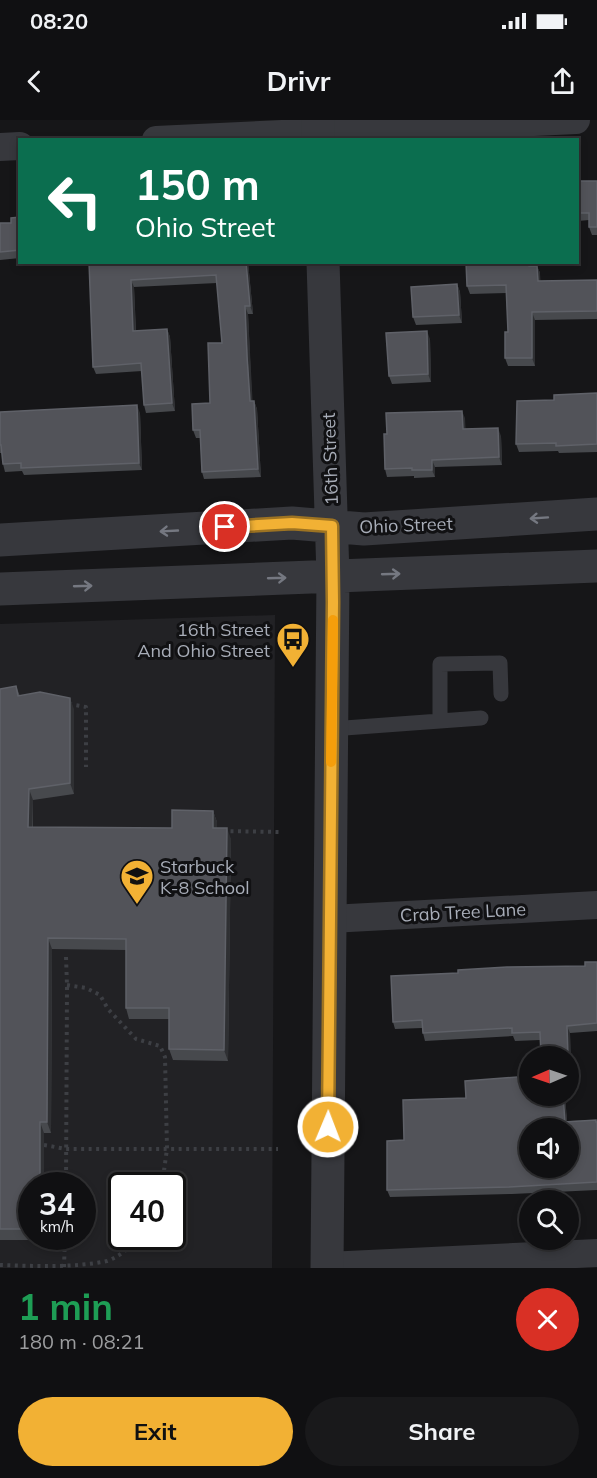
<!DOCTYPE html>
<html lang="en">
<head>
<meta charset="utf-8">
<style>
  body { margin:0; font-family:Mulish,sans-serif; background:#19191b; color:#f1f3f6; height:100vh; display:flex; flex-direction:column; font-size:22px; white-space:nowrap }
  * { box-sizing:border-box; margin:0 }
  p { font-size:20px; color:#9c9d9f }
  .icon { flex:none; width:33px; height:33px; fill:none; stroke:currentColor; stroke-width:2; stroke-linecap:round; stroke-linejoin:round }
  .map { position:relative; height:1148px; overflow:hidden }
  .panel { display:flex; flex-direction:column; background:#101012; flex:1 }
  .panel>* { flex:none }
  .guide { position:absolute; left:18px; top:18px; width:561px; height:126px; border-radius:0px; box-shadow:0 3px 9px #0003,0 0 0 2px #303032; background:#0b6e4f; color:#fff; overflow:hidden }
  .needle { width:39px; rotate:268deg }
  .tools { position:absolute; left:519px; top:926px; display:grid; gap:12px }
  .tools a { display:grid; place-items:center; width:60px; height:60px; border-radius:50%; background:#101012; box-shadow:0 3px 9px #0003,0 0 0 2px #303032; font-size:30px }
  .speed { position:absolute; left:18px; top:1052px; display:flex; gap:12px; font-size:30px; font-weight:700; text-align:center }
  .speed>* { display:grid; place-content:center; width:78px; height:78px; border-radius:50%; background:#101012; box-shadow:0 3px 9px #0003,0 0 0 2px #303032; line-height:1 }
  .speed small { font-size:15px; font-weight:400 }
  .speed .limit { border:3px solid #111; border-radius:9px; background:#fff; color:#111 }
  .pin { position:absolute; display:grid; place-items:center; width:51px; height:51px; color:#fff; margin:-26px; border:3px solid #fff; border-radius:50%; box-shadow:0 2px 6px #0007 }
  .me { position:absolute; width:66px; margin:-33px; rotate:1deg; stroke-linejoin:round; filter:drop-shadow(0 0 4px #0008) }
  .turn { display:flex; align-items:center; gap:21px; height:126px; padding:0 18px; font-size:27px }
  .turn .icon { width:78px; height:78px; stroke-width:2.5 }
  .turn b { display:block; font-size:42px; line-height:51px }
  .round { display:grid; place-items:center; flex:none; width:63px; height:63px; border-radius:32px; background:#19191b }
  .headline { display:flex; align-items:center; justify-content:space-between; height:102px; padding:0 18px }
  h1 { font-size:36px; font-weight:700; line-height:45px; color:#1e9e55 }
  .cta { display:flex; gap:12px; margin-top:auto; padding:12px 18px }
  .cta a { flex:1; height:69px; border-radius:36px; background:#f2b134; color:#111; font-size:24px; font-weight:700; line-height:69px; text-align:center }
  .cta a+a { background:#19191b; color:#f1f3f6 }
  .status { display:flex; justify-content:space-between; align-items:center; height:42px; padding:0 30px; background:#101012; direction:ltr }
  .status svg { height:16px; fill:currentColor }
  header { display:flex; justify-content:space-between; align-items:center; height:78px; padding:0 18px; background:#101012; font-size:27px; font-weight:700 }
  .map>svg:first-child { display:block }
  .built { fill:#222225; fill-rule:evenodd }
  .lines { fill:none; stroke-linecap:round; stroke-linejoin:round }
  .path { stroke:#3d3f44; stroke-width:4; stroke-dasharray:3 4.5; stroke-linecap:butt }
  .service { stroke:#37383d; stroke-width:15 }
  .minor { stroke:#37383d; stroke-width:28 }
  .tertiary { stroke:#37383d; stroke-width:33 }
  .wall { fill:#47494d }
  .shaded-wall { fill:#2f3033 }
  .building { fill:#525359; stroke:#5f6168; stroke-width:1.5; fill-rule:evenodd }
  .oneway { stroke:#757881 }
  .route-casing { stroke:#9d7322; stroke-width:15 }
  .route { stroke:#f2b134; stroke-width:10 }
  .slow { stroke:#f59e0b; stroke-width:10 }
  .labels { text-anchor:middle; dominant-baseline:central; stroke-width:6; stroke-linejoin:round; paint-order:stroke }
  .street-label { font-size:18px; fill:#a8adb8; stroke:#111113 }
  .poi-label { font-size:18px; fill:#a8adb8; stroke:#111113; text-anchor:end }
</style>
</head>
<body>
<div class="status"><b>08:20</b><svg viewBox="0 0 49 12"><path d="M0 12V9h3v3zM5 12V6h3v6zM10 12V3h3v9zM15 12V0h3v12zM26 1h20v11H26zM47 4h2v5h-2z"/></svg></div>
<header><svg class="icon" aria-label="back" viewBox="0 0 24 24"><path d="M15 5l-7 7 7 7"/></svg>Drivr<svg class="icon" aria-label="share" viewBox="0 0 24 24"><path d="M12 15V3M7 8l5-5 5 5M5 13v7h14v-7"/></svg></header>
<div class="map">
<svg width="597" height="1148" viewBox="0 0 597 1148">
  <rect width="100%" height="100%" fill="#161618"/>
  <!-- built -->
  <path class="built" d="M275,495L272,1148H0V504ZM32,1065H82V1116H32ZM122,1065H172V1116H122Z"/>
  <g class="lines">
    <!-- path -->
    <path class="path" d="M69,584L86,587V647
      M223,711L280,712
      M66,837L67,865L66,1065
      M67,865L86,868L100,875L108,889L136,919L160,926L165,937L167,1029L162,1065
      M44,1025L66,1029H278
      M0,1145C34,1146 74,1148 107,1141C121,1136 131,1126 141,1116
      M64,1147L65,1116"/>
    <!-- service -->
    <path class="service" d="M440,601L481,598
      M331,609L440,601V544L500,543L501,574"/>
    <!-- minor -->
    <path class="minor" d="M156,20L576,0
      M0,27L20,26
      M330,799L597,785
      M327,1146L597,1133"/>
    <!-- tertiary -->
    <path class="tertiary" d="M318,0V20
      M323,142L333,456L327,1148
      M0,420L292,403L364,409L597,394
      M0,469L597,446"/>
  </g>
  <!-- wall -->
  <path class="wall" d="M578,61H597V115H592L589,107V100L578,101Z
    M20,97V138L0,140V103H11Z
    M89,142H248L253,194H248L252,281H254L257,289L261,357L204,359L202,352L200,318H196L193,310L210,283L222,223L217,163L134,167L136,211L167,209L170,217L175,291L146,293L144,285L142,251L96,254L93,247Z
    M532,146H537L540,153V161L597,160V199L535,200V246H508L505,238L508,212L506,173L470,174L467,166Z
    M457,164L460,172L462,203L416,205L413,197Z
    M430,219L431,262L392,264L389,256Z
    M597,273V332L559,333L558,331L519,332L516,324L554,280Z
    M0,292L140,293L142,350L24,355L22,351L5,352L3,344L2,333H0Z
    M465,298V309L501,316L502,345L435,347V357L414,358V356L387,357L385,349L387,314Z
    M16,566L20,576L74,589V674L33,680V707L172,708L213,691L217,702V708L231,719L228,941L173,940L169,929V899H129L126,888V830L52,829L51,1013H44V1065H32V1116H43V1120H0V569Z
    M597,842V911L570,913L571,952H568V936L540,920L515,921L513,916L425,921L423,913L422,908L395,909L393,902L585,846Z
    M530,975H565L567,1001L596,1000L597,1002V1070L512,1074L390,1077L387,1070L404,1020L466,978Z"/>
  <!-- shaded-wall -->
  <path class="shaded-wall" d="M246,142H248L253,194L250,186Z
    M537,146L540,153L541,169L538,161Z
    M131,160L134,167L136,219L133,211Z
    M457,164L460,172L462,203L459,195Z
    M245,186L248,194L253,289L250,281Z
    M532,192L535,200V246L532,238Z
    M167,209L170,217L175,291L172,283Z
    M427,211L430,219L431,262L428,254Z
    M254,281L257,289L261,357L258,349Z
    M137,285L140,293L142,350L139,343Z
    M462,291L465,298L466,317L463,309Z
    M498,308L501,316L502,345L499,337Z
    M432,340L435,347V357L432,350Z
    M70,578L74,589V674L70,663Z
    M29,669L33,680L32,718L28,707Z
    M213,691L217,702V719L213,708Z
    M227,708L231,719L228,941L224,930Z
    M48,818L52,829L51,1013L47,1002Z
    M567,906L570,913L571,952L568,945Z
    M563,975H565L567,1008L565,1002Z
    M40,1002L44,1013V1065H40Z"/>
  <!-- building -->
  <path class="building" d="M578,61H597V107H589V93H578Z
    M20,97V130L0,132V103H11V98Z
    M89,142H246L250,186H245L247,236L250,281H254L258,349L202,352L200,310H193L192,284L210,283L208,223H222L216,155L131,160L133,211L167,209L172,283L144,285L141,243L93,247Z
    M466,142H529V146H537L538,161L597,160V191L532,192V238H505V212H508L506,165L467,166Z
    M457,164L459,195L413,197L411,167Z
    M427,211L428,254L389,256L386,213Z
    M597,273V324L556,326V323L516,324L517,281L554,280V275Z
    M137,285L139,343L21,348V343L3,344L1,325H0V292Z
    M462,291L463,309L498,308L499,337L432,340V350H412V348L385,349L384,314H387L386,293Z
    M16,566L18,576L40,572L70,578V663L29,669L28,707L172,708V690L213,691V708H227L224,930L169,929V888H126V819L48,818L47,1002H40V1065H32V1109H0V569Z
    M585,842H597V903L567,906L568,936H541L540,912L512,913V908L423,913L422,900L393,902L391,856L458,853V850L507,847L585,846Z
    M530,956V975H563L565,1002L596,1000V1002H597V1062L509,1067L387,1070V1021L404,1020L403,980L466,978L465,961ZM530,1008H568V1047H530Z"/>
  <!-- one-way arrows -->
  <defs><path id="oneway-shaft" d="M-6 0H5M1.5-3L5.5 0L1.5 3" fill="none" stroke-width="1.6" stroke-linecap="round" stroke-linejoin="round" transform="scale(1.5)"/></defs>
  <g class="oneway">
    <use href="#oneway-shaft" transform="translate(539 398) rotate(176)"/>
    <use href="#oneway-shaft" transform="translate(169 411) rotate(177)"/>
    <use href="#oneway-shaft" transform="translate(391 454) rotate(-2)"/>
    <use href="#oneway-shaft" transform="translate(277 458) rotate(-2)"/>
    <use href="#oneway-shaft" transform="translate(83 466) rotate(-2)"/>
  </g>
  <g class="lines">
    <defs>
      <path id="route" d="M225,407L292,403L332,406L333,482L328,1007"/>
    </defs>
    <!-- route casing -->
    <use href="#route" class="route-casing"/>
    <!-- route -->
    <use href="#route" class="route"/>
    <!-- slow -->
    <path class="slow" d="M331,642L333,500"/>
  </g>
  <!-- icons -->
  <defs>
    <symbol id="bus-pin" viewBox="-11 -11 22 30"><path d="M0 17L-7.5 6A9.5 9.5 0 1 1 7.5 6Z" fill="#f2b134" stroke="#111113"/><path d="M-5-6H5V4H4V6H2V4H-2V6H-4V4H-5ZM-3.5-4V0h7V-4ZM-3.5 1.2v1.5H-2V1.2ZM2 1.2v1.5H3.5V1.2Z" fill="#111"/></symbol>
    <symbol id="school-pin" viewBox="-11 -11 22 30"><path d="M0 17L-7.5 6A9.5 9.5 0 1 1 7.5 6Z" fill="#f2b134" stroke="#111113"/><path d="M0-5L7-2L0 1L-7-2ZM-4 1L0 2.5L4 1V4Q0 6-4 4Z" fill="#111"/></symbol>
  </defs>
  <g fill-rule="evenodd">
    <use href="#bus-pin" x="274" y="500" width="38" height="52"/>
    <use href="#school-pin" x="118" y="737" width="38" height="52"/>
  </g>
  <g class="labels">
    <!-- street labels -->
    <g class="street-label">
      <text transform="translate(330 339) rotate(-92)">16th Street</text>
      <text transform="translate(406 405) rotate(-2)">Ohio Street</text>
      <text transform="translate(463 792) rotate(-3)">Crab Tree Lane</text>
    </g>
    <!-- poi labels -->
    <g class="poi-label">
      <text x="270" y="509">16th Street<tspan x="270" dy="21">And Ohio Street</tspan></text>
      <text x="160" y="746" text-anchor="start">Starbuck<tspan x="160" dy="21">K-8 School</tspan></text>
    </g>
  </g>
</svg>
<div class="tools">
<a><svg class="needle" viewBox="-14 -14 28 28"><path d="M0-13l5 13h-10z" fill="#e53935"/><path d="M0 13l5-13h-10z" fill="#9c9d9f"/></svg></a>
<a><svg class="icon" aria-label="sound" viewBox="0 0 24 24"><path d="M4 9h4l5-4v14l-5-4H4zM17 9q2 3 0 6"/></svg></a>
<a><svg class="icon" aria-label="search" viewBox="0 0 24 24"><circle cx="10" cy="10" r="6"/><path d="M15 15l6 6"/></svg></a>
</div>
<div class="speed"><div>34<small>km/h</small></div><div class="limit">40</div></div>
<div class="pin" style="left:225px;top:407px;background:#d93025"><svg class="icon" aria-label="arrive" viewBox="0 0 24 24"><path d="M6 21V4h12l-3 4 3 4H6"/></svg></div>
<svg class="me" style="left:328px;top:1007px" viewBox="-20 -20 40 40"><circle r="17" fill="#f2b134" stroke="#fff" stroke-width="3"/><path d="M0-11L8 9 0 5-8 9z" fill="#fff"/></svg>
<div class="guide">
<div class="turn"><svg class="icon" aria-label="left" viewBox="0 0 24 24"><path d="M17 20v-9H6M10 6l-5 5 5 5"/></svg><div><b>150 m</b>Ohio Street</div></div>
</div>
</div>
<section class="panel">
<div class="headline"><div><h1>1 min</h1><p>180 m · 08:21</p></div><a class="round" style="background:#d93025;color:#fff"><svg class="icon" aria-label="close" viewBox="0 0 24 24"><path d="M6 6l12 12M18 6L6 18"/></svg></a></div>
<div class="cta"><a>Exit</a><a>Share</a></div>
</section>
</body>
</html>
